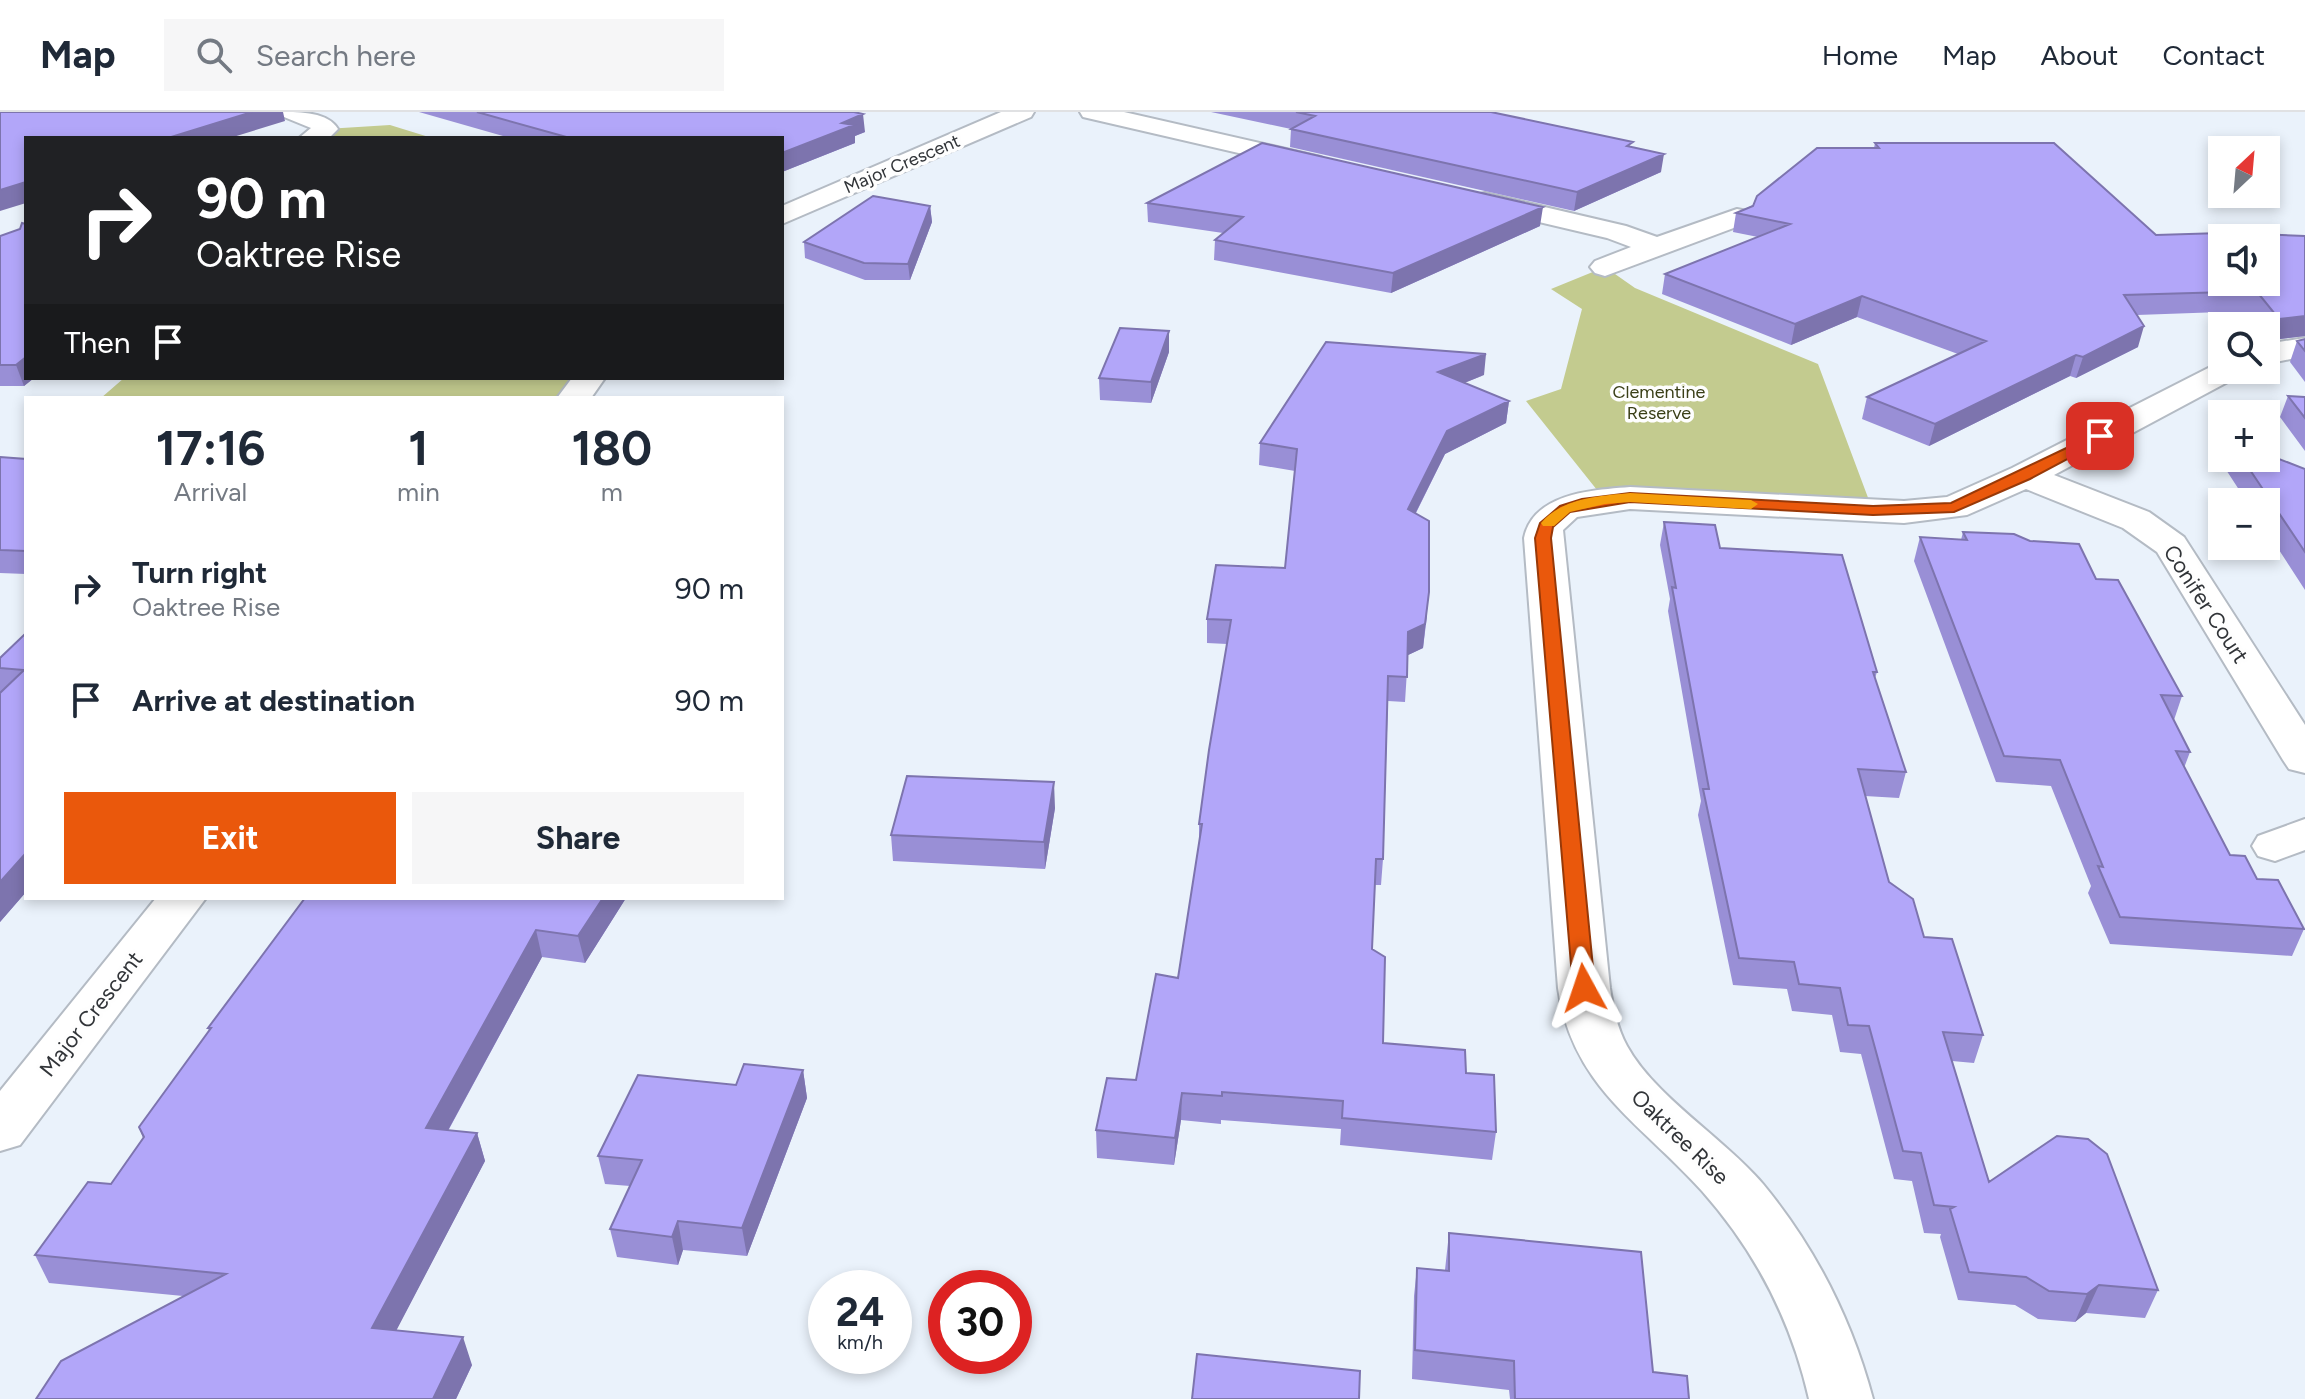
<!DOCTYPE html>
<html lang="en">
<head>
<meta charset="utf-8">
<style>
  body { margin:0; font-family:Figtree,sans-serif; background:#f6f6f7; color:#1f2937; height:100vh; display:flex; flex-direction:column; font-size:30px; white-space:nowrap }
  * { box-sizing:border-box; margin:0 }
  p { font-size:26px; color:#747a83 }
  .icon { flex:none; width:44px; height:44px; fill:none; stroke:currentColor; stroke-width:2; stroke-linecap:round; stroke-linejoin:round }
  .map { position:relative; flex:1; overflow:hidden }
  .side { position:absolute; left:24px; top:284px; width:760px; height:504px; display:flex; flex-direction:column; background:#fff; border-radius:0px; box-shadow:0 4px 12px #0003 }
  .side>* { flex:none }
  .top-card { position:absolute; left:24px; top:24px; width:760px; height:244px; border-radius:0px; box-shadow:0 4px 12px #0003; background:#202124; color:#fff; overflow:hidden }
  .needle { width:52px; rotate:26deg }
  .buttons { position:absolute; left:2208px; top:24px; display:grid; gap:16px }
  .buttons a { display:grid; place-items:center; width:72px; height:72px; border-radius:0px; background:#fff; box-shadow:0 4px 12px #0003; font-size:40px }
  .speed { position:absolute; left:808px; top:1158px; display:flex; gap:16px; font-size:40px; font-weight:700; text-align:center }
  .speed>* { display:grid; place-content:center; width:104px; height:104px; border-radius:50%; background:#fff; box-shadow:0 4px 12px #0003; line-height:1 }
  .speed small { font-size:20px; font-weight:400 }
  .speed .limit { border:12px solid #d22; background:#fff; color:#111 }
  .pin { position:absolute; display:grid; place-items:center; width:68px; height:68px; color:#fff; margin:-34px; border-radius:16px; box-shadow:0 4px 12px #0006 }
  .me { position:absolute; width:88px; margin:-44px; rotate:355deg; stroke-linejoin:round; filter:drop-shadow(0 0 6px #0008) }
  .turn { display:flex; align-items:center; gap:28px; height:168px; padding:0 40px; font-size:36px }
  .turn .icon { width:104px; height:104px; stroke-width:2.5 }
  .turn b { display:block; font-size:56px; line-height:68px }
  .then { display:flex; align-items:center; height:76px; padding:0 40px; background:#0003; gap:16px; font-size:30px }
  .eta { display:flex; justify-content:space-evenly; align-items:center; height:136px; text-align:center }
  .eta b { font-size:48px; font-weight:700; line-height:56px }
  .primary-button { display:flex; gap:16px; margin-top:auto; padding:16px 40px }
  .primary-button a { flex:1; height:92px; border-radius:0px; background:#ea580c; color:#fff; font-size:32px; font-weight:700; line-height:92px; text-align:center }
  .primary-button a+a { background:#f6f6f7; color:#1f2937 }
  ul { padding:0; list-style:none }
  li { display:flex; align-items:center; gap:24px; height:112px; padding:0 40px }
  li div { flex:1 }
  li b { display:block; font-size:30px }
  li em { font-style:normal }
  header { display:flex; align-items:center; gap:48px; box-sizing:border-box; height:112px; padding:0 40px; background:#fff; border-bottom:2px solid #e0e1e3 }
  header strong { font-size:38px }
  nav { display:flex; gap:44px; margin-inline-start:auto; font-size:28px }
  .search { width:560px; height:72px; background:#f6f6f7; display:flex; align-items:center; gap:20px; box-sizing:border-box; padding:0 28px; border-radius:0px; color:#747a83; font-size:30px }
  .map>svg:first-child { display:block }
  .green { fill:#c3cb8f }
  .lines { fill:none; stroke-linecap:round; stroke-linejoin:round }
  .minor-casing { stroke:#b4bbc4; stroke-width:4 }
  .minor { fill:#fff; fill-rule:evenodd }
  .wall { fill:#998fd6 }
  .shaded-wall { fill:#7d74ae }
  .building { fill:#b2a6f9; stroke:#7d74ae; stroke-width:2; fill-rule:evenodd }
  .route { fill:#ea580c; stroke:#983908; stroke-width:2 }
  .slow { fill:#f59e0b }
  .labels { text-anchor:middle; dominant-baseline:central; stroke-width:7; stroke-linejoin:round; paint-order:stroke }
  .far-street-label { font-size:18px; fill:#313438; stroke:#fefefe }
  .far-park-label { font-size:18px; fill:#3a3f17; stroke:#fefefe }
  .street-label { font-size:22px; fill:#313438; stroke:#fefefe }
</style>
</head>
<body>
<header>
<strong>Map</strong>
<div class="search"><svg class="icon" aria-label="search" viewBox="0 0 24 24"><circle cx="10" cy="10" r="6"/><path d="M15 15l6 6"/></svg>Search here</div>
<nav><a>Home</a><a>Map</a><a>About</a><a>Contact</a></nav>
</header>
<div class="map">
<svg width="2305" height="1287" viewBox="0 0 2305 1287">
  <rect width="100%" height="100%" fill="#eaf2fb"/>
  <!-- green -->
  <path class="green" d="M390,13L432,26H312L326,17Z
    M1605,155L1635,176L1818,252L1873,399L1605,388L1526,289L1561,277L1582,197L1551,177Z
    M124,266H589L574,286H101Z"/>
  <g class="lines">
    <defs>
      <path id="minor" d="M281,0C301,0 328,0 338,17L329,26H299L311,16L284,5Z
        M1001,0H1034L1031,5L782,112V94Z
        M1080,0H1124L1321,45L1325,50L1321,55L1312,58L1083,5Z
        M1485,81L1626,114L1657,125L1737,97L1747,99L1751,105L1747,111L1605,164L1595,161L1590,155L1595,149L1631,135L1607,126L1475,95L1471,89L1475,83Z
        M2305,226V244L2266,252V232Z
        M2222,249V258H2242L2237,265L2054,363L2149,400L2184,425L2305,613V661L2289,657L2283,648L2157,440L2123,416L2026,377L1967,403L1904,411L1630,397L1577,405L1563,418L1610,876C1613,896 1617,916 1627,934C1655,985 1724,1026 1763,1072C1815,1135 1852,1208 1873,1287H1809C1791,1208 1756,1140 1702,1079C1641,1011 1572,975 1558,876L1524,426C1533,381 1593,378 1630,375L1904,389L1947,385L2012,356Z
        M572,266H605L591,286H557Z
        M2305,707V738L2275,749L2258,744L2252,734L2258,724Z
        M156,786H206L20,1033L0,1039V979Z"/>
    </defs>
    <!-- minor casing -->
    <use href="#minor" class="minor-casing"/>
    <!-- minor -->
    <use href="#minor" class="minor"/>
  </g>
  <!-- wall -->
  <path class="wall" d="M419,0H854L865,20L855,24V31L782,60V26H510Z
    M1211,0H1491L1632,35L1661,60L1574,99L1290,35L1291,17Z
    M1875,31L2156,123L2254,120L2305,224L2272,228L2266,221V214H2261L2251,202L2221,200L2137,203L2138,235L2076,266L2070,264L1929,334L1862,307L1867,285L1958,242L1857,205L1791,233L1662,182L1665,162L1758,125L1733,120L1736,101L1874,36Z
    M1147,91L1540,114L1391,181L1214,148L1215,128L1223,121L1148,110Z
    M930,94L932,110L910,168H865L805,146L804,130Z
    M0,124L26,266H34L24,274H0Z
    M1169,219V240L1151,291L1100,288L1099,266Z
    M2305,227V270L2290,250L2297,229Z
    M1484,263L1464,271L1509,289L1506,311L1445,342L1416,401L1427,504L1423,536L1408,543L1405,590L1388,589L1383,747L1381,773H1375L1372,837L1383,931L1466,961L1496,1020L1492,1048L1340,1033L1341,1017L1221,1008V1012L1181,1008L1174,1053L1097,1046L1096,1018L1136,968L1178,866L1199,734V712L1227,532L1207,531V507L1285,456L1295,359L1259,353L1260,331Z
    M2288,284L2305,285V339L2280,305Z
    M0,345L26,347V462L0,461Z
    M2223,346H2266L2305,357V478L2266,418V390H2247L2221,350Z
    M1664,410L1720,436L1877,560L1875,566L1906,660L1899,686L1865,684L1889,770L1983,923L1974,951L1952,949L1989,1070L2158,1178L2145,1206L2086,1201L2075,1210L2038,1207L2015,1193L1958,1188L1940,1125L1941,1122L1924,1121L1912,1069L1894,1067L1861,942L1840,940L1832,903L1792,899L1787,877L1733,873L1698,703L1701,689L1668,499L1670,487L1660,433Z
    M1963,420L2096,467L2182,584L2174,608L2190,640L2184,656L2230,743L2257,767L2304,817L2292,844L2110,832L2088,781L2091,774L2051,674L1996,670L1914,449L1920,425L1961,428Z
    M26,521V780L0,810V546Z
    M1055,696L1045,757L893,749L891,723Z
    M626,786L585,851L542,845L448,1019L477,1021L485,1049L396,1218L472,1253L456,1287H36L183,1184L49,1171L35,1143L111,1072L143,1026L139,1015L209,919L208,916Z
    M803,958L807,986L747,1144L683,1138L678,1153L617,1145L610,1117L630,1074L605,1072L598,1044L736,973Z
    M1449,1121L1653,1260L1689,1287H1510L1509,1278L1412,1267L1414,1184L1417,1156L1445,1158Z"/>
  <!-- shaded-wall -->
  <path class="shaded-wall" d="M252,0H283L285,9L230,26H168Z
    M863,2L865,20L855,24V31L782,60V41L842,11Z
    M1664,42L1661,60L1574,99L1577,80Z
    M26,70V91L0,99V78Z
    M930,94L932,110L910,168L908,152Z
    M1543,95L1540,114L1391,181L1393,161Z
    M1862,184L1857,205L1791,233L1795,212Z
    M2305,204V224L2272,228L2279,207Z
    M2144,214L2138,235L2076,266L2083,245Z
    M1169,219V240L1151,291V270Z
    M1486,242L1484,263L1437,282L1438,260Z
    M2076,243L2070,264L1929,334L1935,312Z
    M26,245V266H34L24,274L16,253Z
    M1509,289L1506,311L1445,342L1406,420L1408,397L1447,319Z
    M1429,480L1423,536L1406,544L1408,520Z
    M1054,670L1055,696L1045,757L1044,730Z
    M26,741V780L0,810V770Z
    M603,786H626L585,851L578,824Z
    M536,818L542,845L434,1044L426,1016Z
    M803,958L807,986L747,1144L742,1116Z
    M1182,981L1181,1008L1174,1053L1175,1026Z
    M477,1021L485,1049L383,1244L372,1216Z
    M678,1109L683,1138L678,1153L672,1125Z
    M2099,1173L2086,1201L2075,1210L2087,1182Z
    M463,1225L472,1253L456,1287H433Z"/>
  <!-- building -->
  <path class="building" d="M0,0H252L168,26H26V70L0,78Z
    M477,0H854L863,2L842,11L854,13L782,41V26H570Z
    M1296,0H1491L1633,30L1627,34L1664,42L1577,80L1291,17L1315,4Z
    M1262,31L1543,95L1393,161L1215,128L1243,105L1147,91Z
    M1875,31H2054L2156,123L2254,120L2258,122L2305,124V204L2279,207L2258,181L2228,180L2124,183L2144,214L2083,245L2076,243L1935,312L1867,285L1986,229L1862,184L1795,212L1665,162L1790,112L1736,101L1753,94L1757,84L1817,36H1879ZM2222,126H2266V170H2222Z
    M873,84L930,94L908,152L864,151L804,130Z
    M22,111L26,112V245L16,253H0V124L20,117Z
    M1120,216L1169,219L1151,270L1099,266Z
    M2305,227V239L2297,229Z
    M1326,230L1486,242L1438,260L1509,289L1447,319L1408,397L1429,409V480L1425,512L1408,520L1407,565L1388,564L1383,747H1376L1372,837L1385,845L1383,931L1465,938L1466,961L1494,963L1496,1020L1342,1006L1343,989L1222,980V984L1182,981L1175,1026L1096,1018L1107,966L1136,968L1156,862L1178,866L1202,712H1199L1209,638L1231,508L1207,507L1216,453L1285,456L1297,337L1260,331Z
    M2288,284L2305,285V306Z
    M2266,342L2305,357V440L2242,346H2266Z
    M0,345L26,347V439L0,438Z
    M1664,410L1715,413L1720,436L1842,443L1877,560H1873L1906,660L1858,657L1889,770L1913,787L1924,825L1952,827L1983,923L1943,920L1989,1070L2057,1024L2088,1027L2107,1042L2158,1178L2099,1173L2087,1182L2049,1179L2026,1165L1969,1160L1950,1097L1954,1095L1934,1093L1921,1041L1903,1039L1869,914L1848,913L1840,876L1799,872L1794,850L1739,846L1703,677H1709L1672,475L1676,476Z
    M1963,420L2014,422L2030,429L2079,432L2096,467L2118,468L2182,584L2161,583L2190,640L2176,639L2230,743L2245,744L2257,767L2278,768L2304,817L2120,805L2098,754L2103,755L2060,648L2004,644L1920,425L1967,428Z
    M26,521V741L0,770V581L24,558L0,556V546Z
    M907,664L1054,670L1044,730L891,723Z
    M305,786H603L578,824L536,818L426,1016L477,1021L372,1216L463,1225L433,1287H36L61,1249L226,1162L35,1143L88,1070L111,1072L144,1025L139,1015L211,916H208Z
    M744,952L803,958L742,1116L678,1109L672,1125L610,1117L642,1048L598,1044L638,963L736,973Z
    M1449,1121L1641,1140L1653,1260L1687,1264L1689,1287H1515L1514,1249L1415,1238L1417,1156L1449,1159Z
    M1197,1242L1360,1259L1359,1287H1192Z"/>
  <!-- route -->
  <path class="route" d="M2100,320L2107,324L2105,327L2030,367L1954,400L1873,403L1630,390L1570,400L1553,415L1551,426L1595,876L1591,881H1577L1573,876L1535,426L1540,411L1560,394L1582,387L1630,381L1873,394L1951,391Z"/>
  <!-- slow -->
  <path class="slow" d="M1630,381L1751,388L1758,392L1751,397L1630,390L1605,392L1570,400L1554,414H1543L1541,411C1562,386 1599,384 1630,381Z"/>
  <g class="labels">
    <!-- far-street labels -->
    <g class="far-street-label">
      <text transform="translate(902 52) rotate(-23)">Major Crescent</text>
    </g>
    <!-- far-park labels -->
    <g class="far-park-label">
      <text x="1659" y="280">Clementine<tspan x="1659" dy="21">Reserve</tspan></text>
    </g>
    <!-- street labels -->
    <g class="street-label">
      <text transform="translate(2206 492) rotate(57)">Conifer Court</text>
      <text transform="translate(91 902) rotate(-52)">Major Crescent</text>
      <text transform="translate(1680 1025) rotate(44)">Oaktree Rise</text>
    </g>
  </g>
</svg>
<div class="buttons">
<a><svg class="needle" viewBox="-14 -14 28 28"><path d="M0-13l5 13h-10z" fill="#e53935"/><path d="M0 13l5-13h-10z" fill="#747a83"/></svg></a>
<a><svg class="icon" aria-label="sound" viewBox="0 0 24 24"><path d="M4 9h4l5-4v14l-5-4H4zM17 9q2 3 0 6"/></svg></a>
<a><svg class="icon" aria-label="search" viewBox="0 0 24 24"><circle cx="10" cy="10" r="6"/><path d="M15 15l6 6"/></svg></a>
<a>+</a>
<a>−</a>
</div>
<div class="speed"><div>24<small>km/h</small></div><div class="limit">30</div></div>
<div class="pin" style="left:2100px;top:324px;background:#d93025"><svg class="icon" aria-label="arrive" viewBox="0 0 24 24"><path d="M6 21V4h12l-3 4 3 4H6"/></svg></div>
<svg class="me" style="left:1584px;top:876px" viewBox="-20 -20 40 40"><path d="M0-17L14 15 0 8-14 15z" fill="#ea580c" stroke="#fff" stroke-width="4"/></svg>
<div class="top-card">
<div class="turn"><svg class="icon" aria-label="right" viewBox="0 0 24 24"><path d="M7 20v-9h11M14 6l5 5-5 5"/></svg><div><b>90 m</b>Oaktree Rise</div></div>
<div class="then">Then<svg class="icon" aria-label="arrive" viewBox="0 0 24 24"><path d="M6 21V4h12l-3 4 3 4H6"/></svg></div>
</div>
<section class="side">
<div class="eta">
<div><b>17:16</b><p>Arrival</p></div>
<div><b>1</b><p>min</p></div>
<div><b>180</b><p>m</p></div>
</div>
<ul>
<li><svg class="icon" aria-label="right" viewBox="0 0 24 24"><path d="M7 20v-9h11M14 6l5 5-5 5"/></svg><div><b>Turn right</b><p>Oaktree Rise</p></div><em>90 m</em></li>
<li><svg class="icon" aria-label="arrive" viewBox="0 0 24 24"><path d="M6 21V4h12l-3 4 3 4H6"/></svg><div><b>Arrive at destination</b></div><em>90 m</em></li>
</ul>
<div class="primary-button"><a>Exit</a><a>Share</a></div>
</section>
</div>
</body>
</html>
